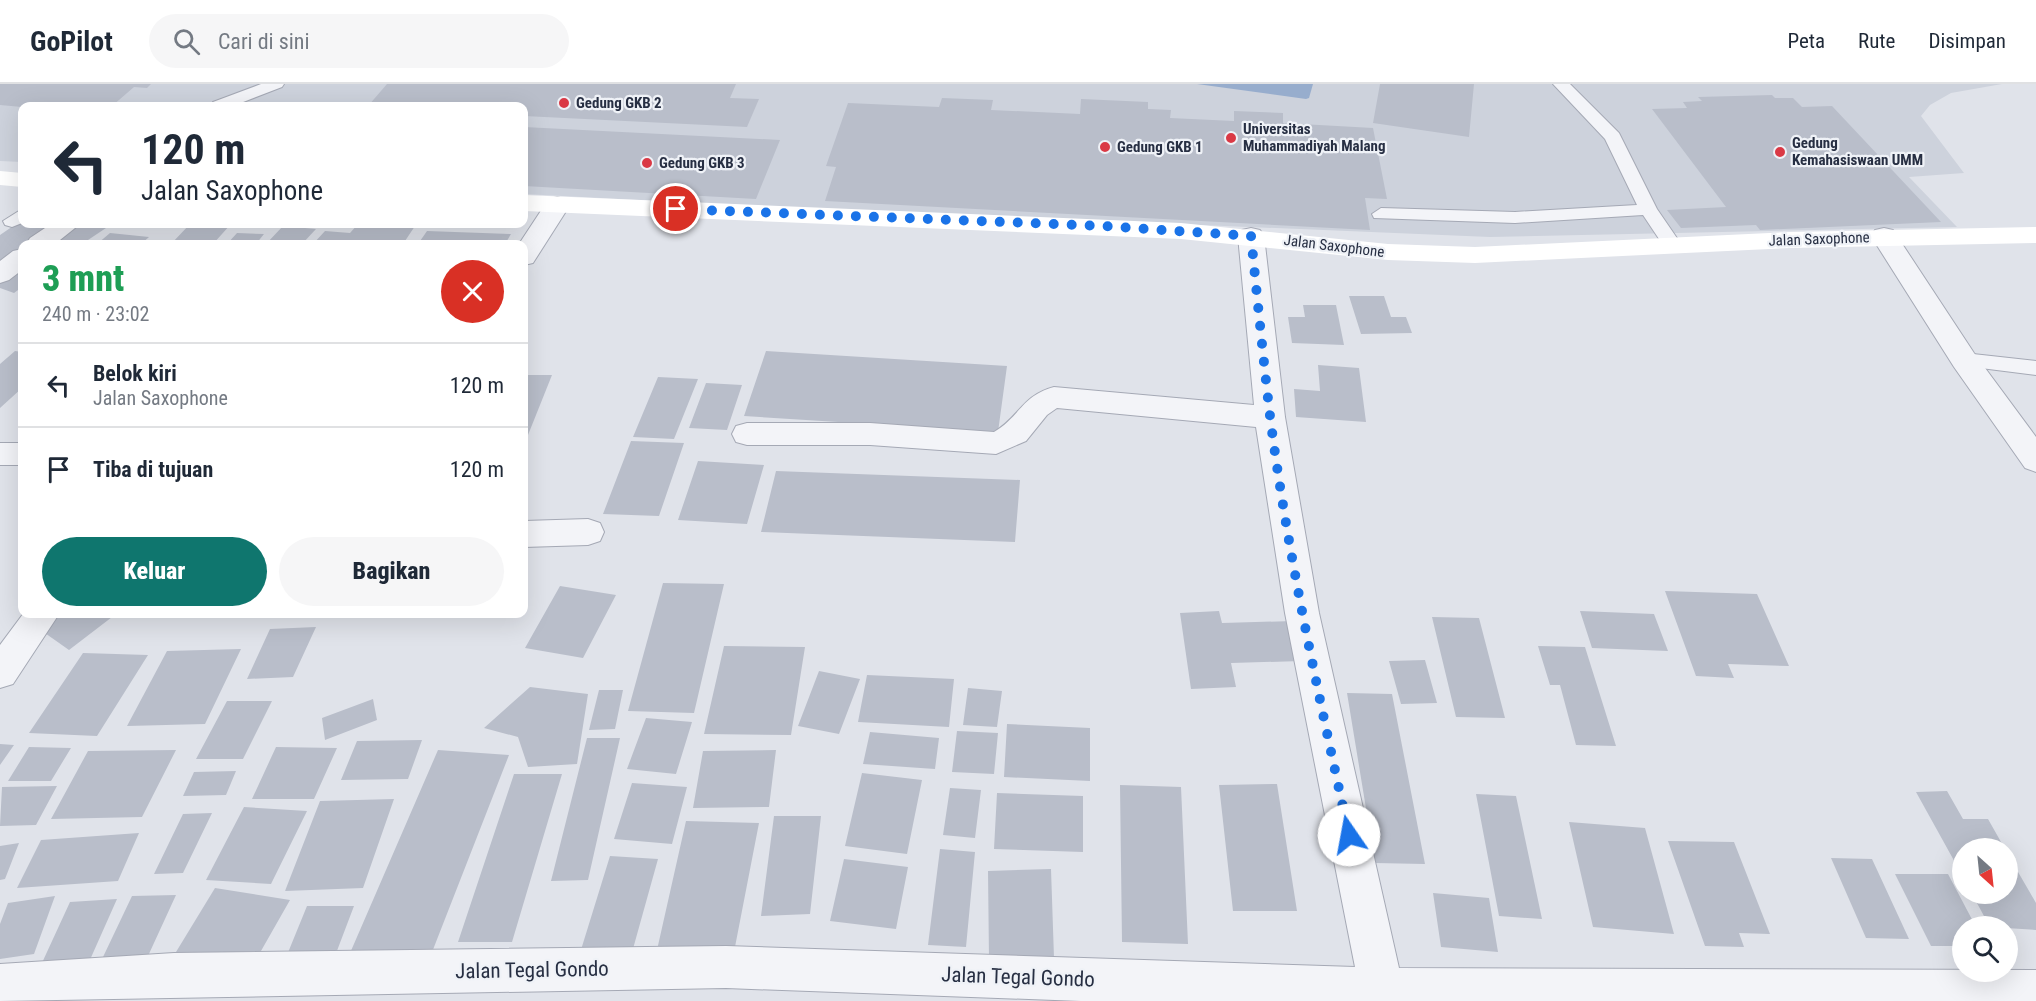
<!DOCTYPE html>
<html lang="id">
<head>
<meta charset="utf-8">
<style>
  body { margin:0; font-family:"Roboto Condensed",sans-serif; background:#f6f6f7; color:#1f2937; height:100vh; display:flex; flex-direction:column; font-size:22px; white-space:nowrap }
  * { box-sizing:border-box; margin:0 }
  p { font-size:20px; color:#747a83 }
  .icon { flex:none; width:33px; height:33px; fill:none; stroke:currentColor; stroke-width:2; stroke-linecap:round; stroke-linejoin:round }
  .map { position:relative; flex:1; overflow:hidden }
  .panel { position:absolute; left:18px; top:156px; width:510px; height:378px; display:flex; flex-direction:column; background:#fff; border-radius:12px; box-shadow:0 6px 24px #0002 }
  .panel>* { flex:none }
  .top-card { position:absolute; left:18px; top:18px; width:510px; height:126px; border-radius:12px; box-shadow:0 6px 24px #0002; background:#fff; color:#1f2937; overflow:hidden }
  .needle { width:39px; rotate:153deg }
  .controls { position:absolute; left:1952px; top:754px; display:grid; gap:12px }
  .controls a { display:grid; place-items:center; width:66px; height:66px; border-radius:50%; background:#fff; box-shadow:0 6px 24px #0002; font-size:30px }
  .pin { position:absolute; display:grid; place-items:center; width:51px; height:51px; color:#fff; margin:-26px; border:3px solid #fff; border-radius:50%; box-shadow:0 2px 6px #0007 }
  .me { position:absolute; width:66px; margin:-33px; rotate:348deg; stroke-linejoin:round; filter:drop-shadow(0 0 4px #0008) }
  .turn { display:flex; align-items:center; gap:21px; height:126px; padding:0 24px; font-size:27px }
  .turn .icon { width:78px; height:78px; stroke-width:2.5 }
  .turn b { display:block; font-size:42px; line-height:51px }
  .round { display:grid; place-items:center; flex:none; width:63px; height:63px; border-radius:32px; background:#f6f6f7 }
  .summary { display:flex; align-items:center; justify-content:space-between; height:102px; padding:0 24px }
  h1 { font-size:36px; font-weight:800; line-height:45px; color:#1e9e55 }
  .action { display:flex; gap:12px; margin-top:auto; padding:12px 24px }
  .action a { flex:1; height:69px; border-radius:36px; background:#0f766e; color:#fff; font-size:24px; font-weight:800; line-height:69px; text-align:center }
  .action a+a { background:#f6f6f7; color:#1f2937 }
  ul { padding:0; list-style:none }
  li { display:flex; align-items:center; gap:18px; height:84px; padding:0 24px; border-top:2px solid #e0e1e3 }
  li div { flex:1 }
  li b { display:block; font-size:22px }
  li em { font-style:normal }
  header { display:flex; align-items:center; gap:36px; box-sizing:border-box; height:84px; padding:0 30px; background:#fff; border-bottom:2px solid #e0e1e3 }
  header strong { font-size:28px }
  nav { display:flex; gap:33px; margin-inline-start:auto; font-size:21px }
  .search { width:420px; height:54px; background:#f6f6f7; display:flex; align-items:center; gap:15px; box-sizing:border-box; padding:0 21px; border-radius:33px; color:#747a83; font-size:22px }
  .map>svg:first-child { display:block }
  .built { fill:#cdd2dc }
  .water { fill:#97adcd }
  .building { fill:#b9beca }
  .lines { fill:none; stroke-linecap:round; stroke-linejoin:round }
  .service-casing { stroke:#a5a9b5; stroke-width:2 }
  .minor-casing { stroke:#a5a9b5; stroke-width:2 }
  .service { fill:#f3f4f8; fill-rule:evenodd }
  .minor { fill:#f3f4f8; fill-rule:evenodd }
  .secondary { fill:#fff; fill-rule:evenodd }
  .route { stroke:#1a73e8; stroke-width:10; stroke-dasharray:0 18 }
  .poi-dot { fill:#da3945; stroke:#eff2f7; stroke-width:2 }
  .labels { text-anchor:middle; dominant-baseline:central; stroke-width:4.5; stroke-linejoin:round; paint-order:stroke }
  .far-poi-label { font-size:15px; font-weight:bold; fill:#272f43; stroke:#eff2f7; text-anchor:start }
  .far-street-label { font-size:15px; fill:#272f43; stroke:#eff2f7 }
  .near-street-label { font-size:21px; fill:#272f43; stroke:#eff2f7 }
</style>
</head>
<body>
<header>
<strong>GoPilot</strong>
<div class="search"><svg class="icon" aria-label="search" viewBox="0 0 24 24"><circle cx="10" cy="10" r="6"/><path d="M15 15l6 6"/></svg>Cari di sini</div>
<nav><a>Peta</a><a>Rute</a><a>Disimpan</a></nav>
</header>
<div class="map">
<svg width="2036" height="917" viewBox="0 0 2036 917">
  <rect width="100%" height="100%" fill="#e0e3ea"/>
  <!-- built -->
  <path class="built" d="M0,0H2002L1951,9L1930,21L1921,32L1964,89L1909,93L1957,143L1490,153L793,124L524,110V22H22V78L0,77Z"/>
  <!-- water -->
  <path class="water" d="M1197,0H1313L1309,14L1306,15Z"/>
  <!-- building -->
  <path class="building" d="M0,0H151L147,4L134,3L112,22L22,23L0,21Z
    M387,0H736L730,14L759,15L747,43L524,32V22H368Z
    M1380,0H1474L1469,53L1373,39Z
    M1772,11L1775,14H1793L1802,23L1832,22L1941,138L1760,146L1756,141L1681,144L1667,126L1726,123L1652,25L1687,24L1683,18L1702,17L1698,13Z
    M942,14L993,16L991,26L1080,30L1081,15L1148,18V25L1171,26L1170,34L1234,37V27L1283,29V39L1373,44L1387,115L1365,114L1370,146L825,117L836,83L826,82L848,19L939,23Z
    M524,43L780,56L756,115L524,102Z
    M22,136V140H58L28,160H22V164L0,180V151Z
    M74,140H112L82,160H45Z
    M190,140H231L213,160H171Z
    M358,140L415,142L403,160H313L325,147L350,149Z
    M283,142L316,145L302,160H266Z
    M427,147L511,150L505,160H418Z
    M110,149L149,153L141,160H97Z
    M237,149L264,150L256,160H227Z
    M22,177V203L14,209L0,204V193Z
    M1349,212H1384L1391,233H1406L1412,249L1361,250Z
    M1303,221H1336L1344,261L1292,259L1288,233H1305Z
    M15,267L22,268V304L0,324V280Z
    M766,267L1007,282L998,348L744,332Z
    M1318,281L1359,284L1366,338L1296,333L1294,305L1320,307Z
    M524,291H552L524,361Z
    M658,293L698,295L674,355L633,353Z
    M706,299L742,301L727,346L689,344Z
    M631,357L684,359L659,432L603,430Z
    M698,377L764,381L747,440L678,436Z
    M776,387L1020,396L1015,458L761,448Z
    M663,499L724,500L694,629L628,627Z
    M560,502L616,511L583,574L525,564Z
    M1665,507L1757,510L1789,582L1728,580L1734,594L1696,592Z
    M1219,527L1222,539L1293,537L1301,577L1231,579L1236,603L1191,605L1180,529Z
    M1580,527L1654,530L1668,567L1592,564Z
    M48,530H116L69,566L35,542Z
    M1432,533L1479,534L1505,634L1456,633Z
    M316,543L293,593L247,595L270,545Z
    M724,562L805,563L791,651L704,650Z
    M1538,562L1585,563L1616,662L1576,661L1560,601H1550Z
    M241,565L205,640L127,642L167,567Z
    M83,569L148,571L97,652L29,649Z
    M1425,576L1437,619L1401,620L1389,577Z
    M819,587L860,595L839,650L798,642Z
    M867,591L954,595L949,643L858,638Z
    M530,603L588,610L577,680L528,683L518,653L484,644Z
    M968,604L1002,607L997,643L963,641Z
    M599,606H623L615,645L589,646Z
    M1347,609L1392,610L1425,780L1375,779Z
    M373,615L377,636L325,656L322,634Z
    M227,617H272L243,675H196Z
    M646,634L692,638L676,690L627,685Z
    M1007,640L1090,644V697L1004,693Z
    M957,647L998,649L994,690L952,688Z
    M870,648L939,654L935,685L863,680Z
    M587,654H620L588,796L551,797Z
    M422,656L408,695L341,696L357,657Z
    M0,660L14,661L0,681Z
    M29,663L71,664L51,697H8Z
    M276,663L337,664L314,715H252Z
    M176,666L142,733L51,735L88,667Z
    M438,666L509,671L427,881L347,876Z
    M776,666L769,723L693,724L703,667Z
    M236,687L226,711L183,712L194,688Z
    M862,689L922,696L907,770L845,762Z
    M514,690H562L512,858H458Z
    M632,699L687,703L672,760L614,755Z
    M1277,700L1297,827H1233L1219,701Z
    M1120,701L1181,703L1188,860L1122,858Z
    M57,702L36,741L0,742L2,703Z
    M950,704L981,706L975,754L943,751Z
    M1947,707L1963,735H1988L2005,765H1962V791L1916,708Z
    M997,709L1083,712V768L994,765Z
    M1476,710L1516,712L1542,835L1499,832Z
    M394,715L363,804L285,807L320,717Z
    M244,723L307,727L271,800L206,796Z
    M212,729L183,789L154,790L183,730Z
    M774,732H821L810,830L761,832Z
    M686,737L759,739L734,868L657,866Z
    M1569,738L1645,744L1674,850L1593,843Z
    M139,749L118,797L17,804L41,756Z
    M1668,757L1734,758L1770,850L1739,849L1744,863L1705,862Z
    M19,759L5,795L0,796V762Z
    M940,765L975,768L966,863L928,861Z
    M2007,769L2036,819V846L1990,843L1972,810H2007Z
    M610,772L658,775L631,872L580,869Z
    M1831,774L1872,775L1909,855L1866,854Z
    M844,775L908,783L896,845L830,837Z
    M1051,785L1054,874L989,876L988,787Z
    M1895,790H1948L1976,843H1962V862H1931Z
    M215,804L290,816L253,881L176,868Z
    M1433,809L1489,814L1498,868L1441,863Z
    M176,811L148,872L103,873L132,812Z
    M55,812L34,870L0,875V840L8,819Z
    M117,815L89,878L41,881L70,818Z
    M307,822H354L335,872L287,871Z"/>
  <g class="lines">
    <defs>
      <path id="service" d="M261,0H284L282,3L233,22H211L213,18Z
        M1553,0H1570L1619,49L1657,125L1681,160L1679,164H1665L1643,131L1515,139L1374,134L1372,130L1381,124L1515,128L1637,121L1605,55Z
        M22,125V139L12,143L5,141L3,137Z
        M1964,269L2036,277V291L1957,281L1954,276L1957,271Z"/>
      <path id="minor" d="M557,113L566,116L570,121L533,179L524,181V160H519L548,116Z
        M51,140H80L55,160H26L30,154Z
        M1251,144L1260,146L1264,152L1285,333L1319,529L1399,884L2036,886V917H1081L726,904L0,917V880L174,869L726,862L1355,883L1285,529L1256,343L1057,324L1047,331L1026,357L996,370L870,361H747L736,358L732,350L736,342L747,339H870L994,348C1020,333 1021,312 1054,303L1254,321L1238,152L1242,146Z
        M1884,144L1893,146L1974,269L2036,353V388L2025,384L1954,283L1871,152L1875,146Z
        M22,165V186L9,196L0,199V177L13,167Z
        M0,359H22V381H0Z
        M588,435L600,439L604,448L600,457L588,461L524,463V437Z
        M23,530H59L13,600L0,604V561Z"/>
    </defs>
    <!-- service casing -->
    <use href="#service" class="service-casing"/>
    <!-- minor casing -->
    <use href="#minor" class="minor-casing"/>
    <!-- service -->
    <use href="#service" class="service"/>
    <!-- minor -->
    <use href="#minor" class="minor"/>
    <!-- secondary -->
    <path class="secondary" d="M0,87L22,89V103L0,101Z
      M524,111L1181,139L1388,160L1475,163L1790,148L2036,143V159L1790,164L1475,179L1388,176L1181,155L524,127Z"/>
  </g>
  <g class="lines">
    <!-- route -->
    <path class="route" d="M676,125L1104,142L1251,152C1257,212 1263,272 1270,332C1288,473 1319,612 1349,751"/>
  </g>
  <!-- markers -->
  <g class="poi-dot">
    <circle cx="564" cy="19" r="6"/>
    <circle cx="1231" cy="54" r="6"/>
    <circle cx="1105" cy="63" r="6"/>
    <circle cx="1780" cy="68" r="6"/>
    <circle cx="647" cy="79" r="6"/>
  </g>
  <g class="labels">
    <!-- far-poi labels -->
    <g class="far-poi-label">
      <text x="576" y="19">Gedung GKB 2</text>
      <text x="1243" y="45">Universitas<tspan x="1243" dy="17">Muhammadiyah Malang</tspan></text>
      <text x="1792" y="59">Gedung<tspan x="1792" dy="17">Kemahasiswaan UMM</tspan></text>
      <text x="1117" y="63">Gedung GKB 1</text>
      <text x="659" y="79">Gedung GKB 3</text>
    </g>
    <!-- far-street labels -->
    <g class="far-street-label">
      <text transform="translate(1819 155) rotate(-2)">Jalan Saxophone</text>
      <text transform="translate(1334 162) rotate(7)">Jalan Saxophone</text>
    </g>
    <!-- near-street labels -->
    <g class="near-street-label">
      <text transform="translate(532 886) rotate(-1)">Jalan Tegal Gondo</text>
      <text transform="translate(1018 893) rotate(2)">Jalan Tegal Gondo</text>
    </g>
  </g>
</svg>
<div class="controls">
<a><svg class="needle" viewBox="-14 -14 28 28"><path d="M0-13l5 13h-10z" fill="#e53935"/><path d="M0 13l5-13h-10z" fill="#747a83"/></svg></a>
<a><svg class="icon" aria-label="search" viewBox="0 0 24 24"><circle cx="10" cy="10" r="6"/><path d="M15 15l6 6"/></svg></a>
</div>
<div class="pin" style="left:676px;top:125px;background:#d93025"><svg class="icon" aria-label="arrive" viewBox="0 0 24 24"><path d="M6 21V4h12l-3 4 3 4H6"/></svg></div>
<svg class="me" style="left:1349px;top:751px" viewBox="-20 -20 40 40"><circle r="19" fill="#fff"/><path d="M0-13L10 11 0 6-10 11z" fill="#1a73e8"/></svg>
<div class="top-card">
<div class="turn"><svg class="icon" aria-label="left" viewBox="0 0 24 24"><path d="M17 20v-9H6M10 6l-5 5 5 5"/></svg><div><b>120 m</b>Jalan Saxophone</div></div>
</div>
<section class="panel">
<div class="summary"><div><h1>3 mnt</h1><p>240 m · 23:02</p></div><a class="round" style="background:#d93025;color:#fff"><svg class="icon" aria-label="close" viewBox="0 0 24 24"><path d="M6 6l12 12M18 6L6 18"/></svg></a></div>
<ul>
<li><svg class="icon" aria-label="left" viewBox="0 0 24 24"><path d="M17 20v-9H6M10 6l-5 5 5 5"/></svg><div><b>Belok kiri</b><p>Jalan Saxophone</p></div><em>120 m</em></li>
<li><svg class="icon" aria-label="arrive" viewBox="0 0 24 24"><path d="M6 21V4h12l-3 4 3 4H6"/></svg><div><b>Tiba di tujuan</b></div><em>120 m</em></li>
</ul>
<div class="action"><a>Keluar</a><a>Bagikan</a></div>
</section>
</div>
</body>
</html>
